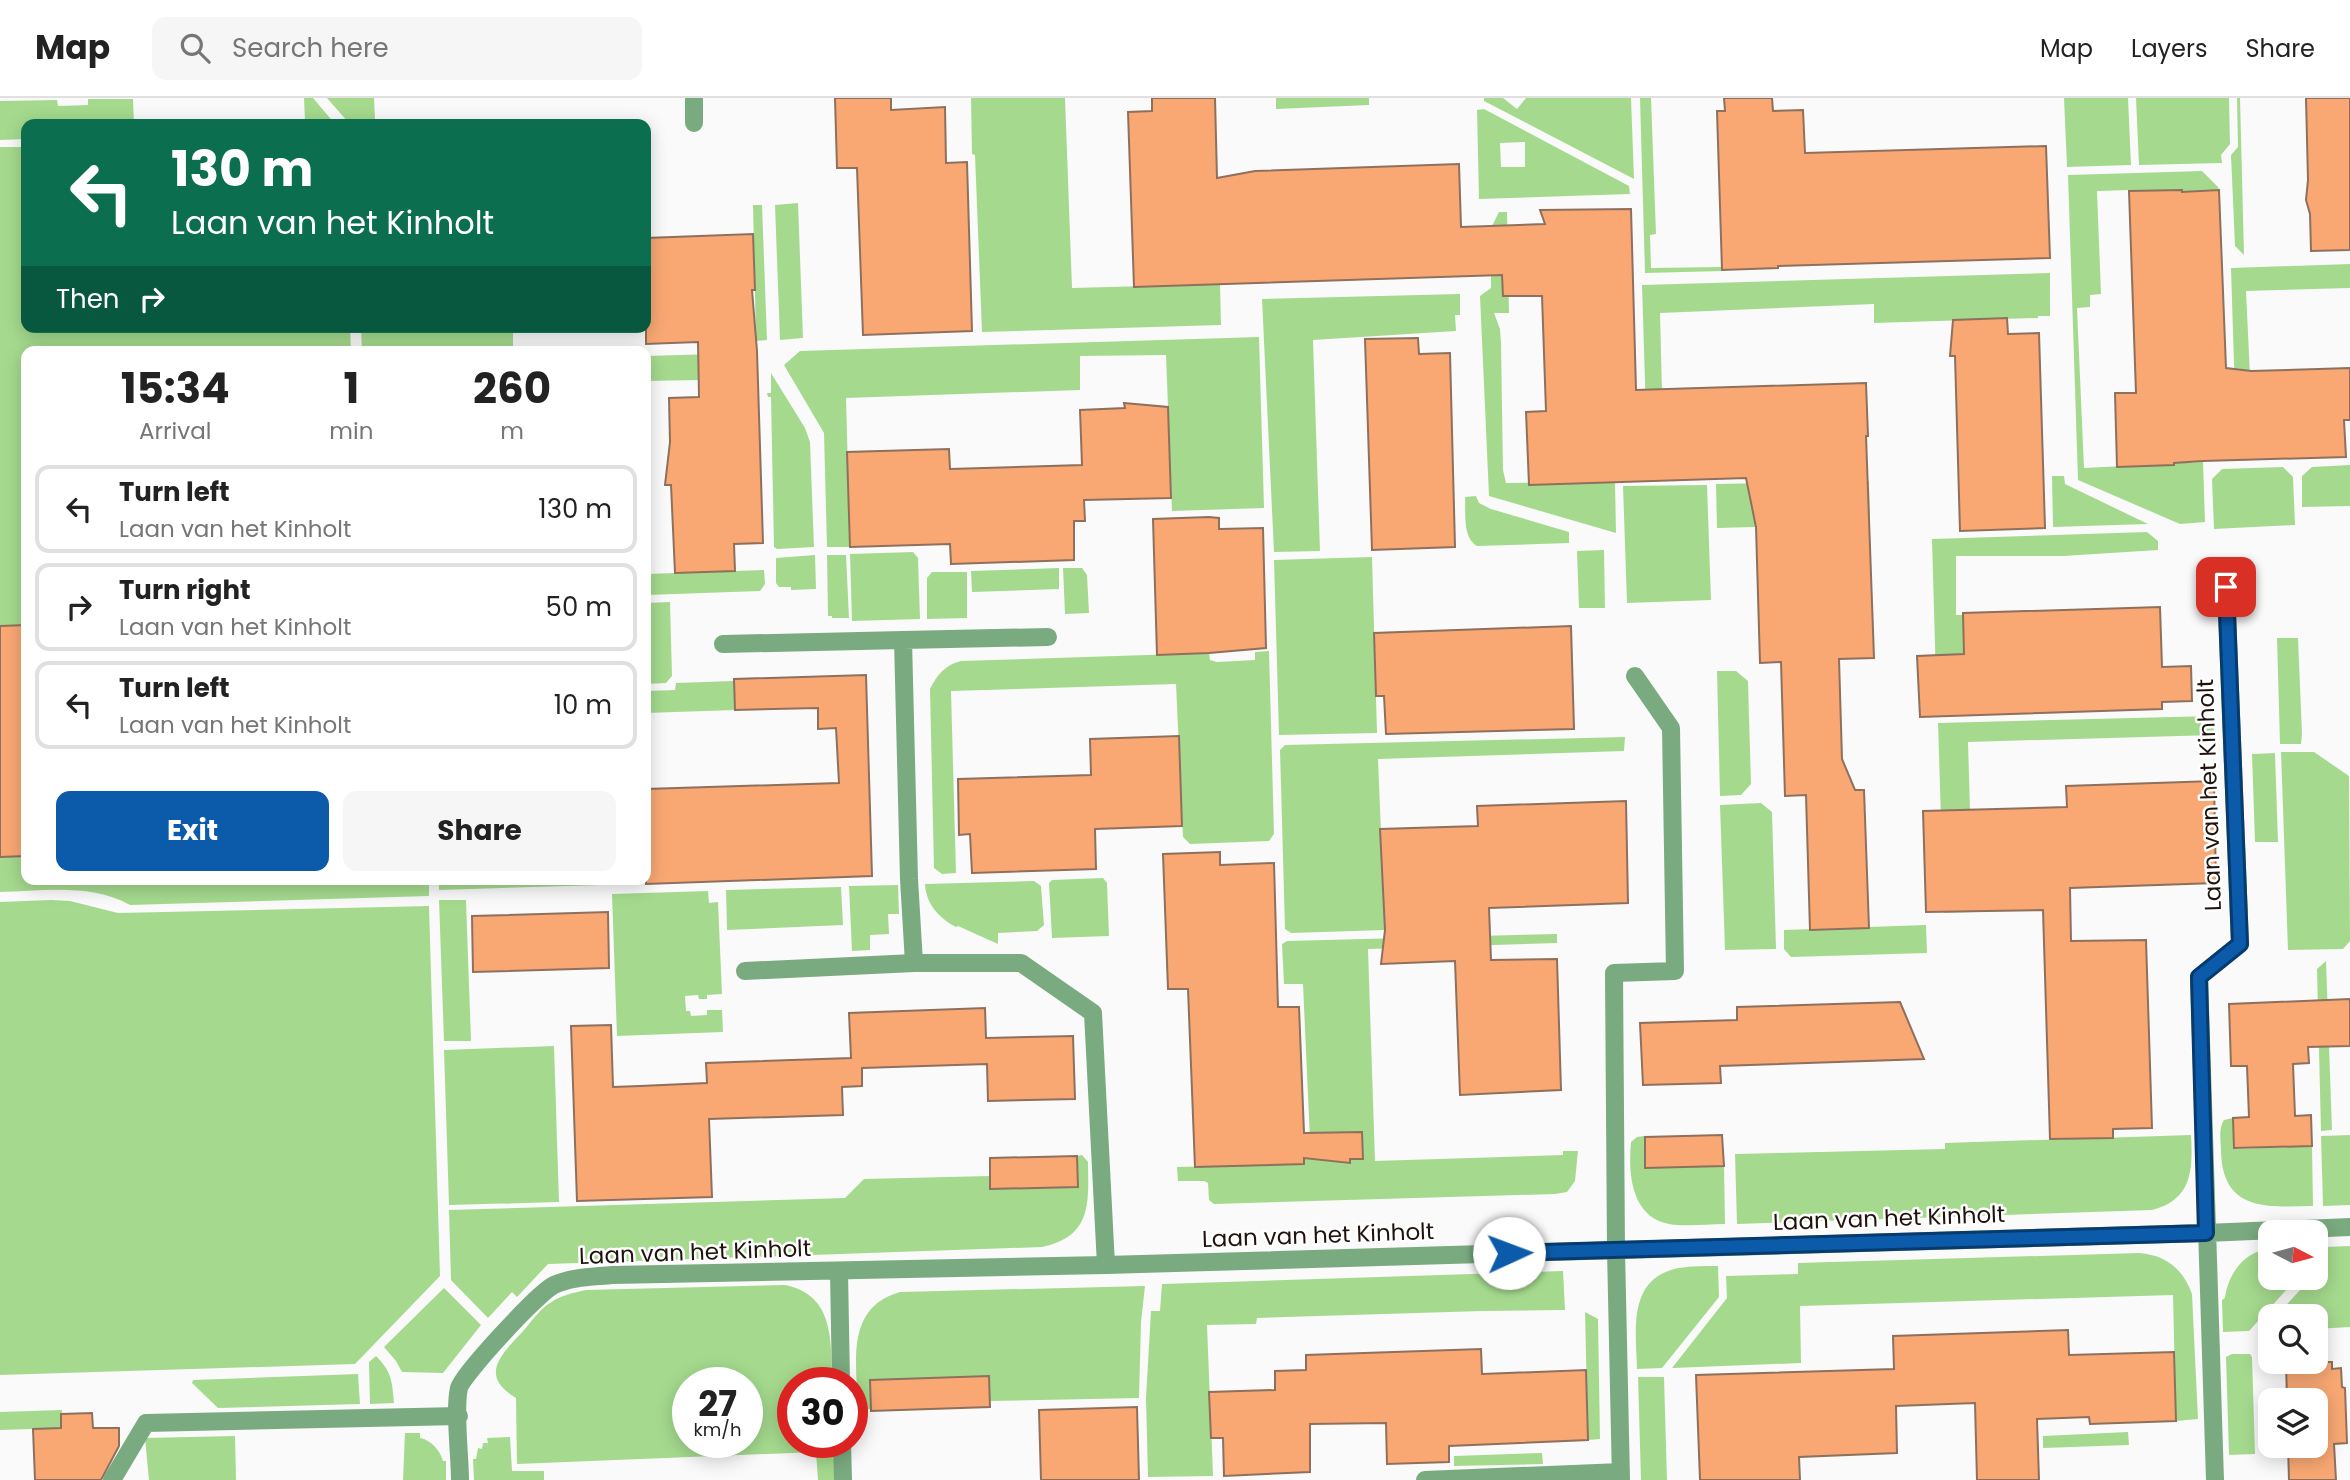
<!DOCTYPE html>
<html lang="en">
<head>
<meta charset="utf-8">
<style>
  body { margin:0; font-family:Poppins,sans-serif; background:#f6f6f6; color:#222; height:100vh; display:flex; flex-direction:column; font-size:26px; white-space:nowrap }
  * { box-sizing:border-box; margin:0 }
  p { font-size:23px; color:#767676 }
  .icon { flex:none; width:38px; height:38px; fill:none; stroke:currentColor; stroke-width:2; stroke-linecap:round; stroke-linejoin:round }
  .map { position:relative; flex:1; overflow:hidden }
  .details { position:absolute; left:21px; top:248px; width:630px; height:539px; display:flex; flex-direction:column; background:#fff; border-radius:14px; box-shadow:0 4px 18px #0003 }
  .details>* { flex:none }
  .guide { position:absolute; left:21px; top:21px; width:630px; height:214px; border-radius:14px; box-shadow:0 4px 18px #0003; background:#0b6e4f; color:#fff; overflow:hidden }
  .needle { width:46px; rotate:96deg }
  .fabs { position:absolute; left:2258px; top:1122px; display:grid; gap:14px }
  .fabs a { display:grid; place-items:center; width:70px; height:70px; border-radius:14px; background:#fff; box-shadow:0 4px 18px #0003; font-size:35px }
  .speed { position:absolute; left:672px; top:1269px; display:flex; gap:14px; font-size:35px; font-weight:700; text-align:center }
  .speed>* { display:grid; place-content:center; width:91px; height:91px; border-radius:50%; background:#fff; box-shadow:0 4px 18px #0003; line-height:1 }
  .speed small { font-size:18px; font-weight:400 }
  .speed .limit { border:10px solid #d22; background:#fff; color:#111 }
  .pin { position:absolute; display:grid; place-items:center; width:60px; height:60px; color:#fff; margin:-30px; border-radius:14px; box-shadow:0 4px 10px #0006 }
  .me { position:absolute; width:77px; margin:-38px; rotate:88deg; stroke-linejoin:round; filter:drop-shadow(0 0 5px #0008) }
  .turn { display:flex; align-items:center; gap:24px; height:147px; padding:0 35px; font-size:32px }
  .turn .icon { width:91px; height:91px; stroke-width:2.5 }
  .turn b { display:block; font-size:49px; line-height:60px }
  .then { display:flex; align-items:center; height:66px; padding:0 35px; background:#0003; gap:14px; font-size:26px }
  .eta { display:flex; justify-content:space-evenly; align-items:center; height:119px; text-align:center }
  .eta b { font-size:42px; font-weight:700; line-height:49px }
  .primary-button { display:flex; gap:14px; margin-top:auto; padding:14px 35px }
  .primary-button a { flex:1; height:80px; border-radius:14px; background:#0b5baa; color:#fff; font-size:28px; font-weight:700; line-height:80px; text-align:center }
  .primary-button a+a { background:#f6f6f6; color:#222 }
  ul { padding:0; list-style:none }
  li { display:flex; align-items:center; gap:21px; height:88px; margin:0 14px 10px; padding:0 21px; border:4px solid #e0e0e0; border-radius:14px }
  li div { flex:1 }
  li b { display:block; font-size:26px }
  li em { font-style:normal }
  header { display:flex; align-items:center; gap:42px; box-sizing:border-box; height:98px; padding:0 35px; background:#fff; border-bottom:2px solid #e0e0e0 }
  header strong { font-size:33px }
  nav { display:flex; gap:38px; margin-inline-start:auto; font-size:24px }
  .search { width:490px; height:63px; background:#f6f6f6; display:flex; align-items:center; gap:18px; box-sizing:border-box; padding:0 24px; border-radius:14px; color:#767676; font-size:26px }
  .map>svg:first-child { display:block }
  .green { fill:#a5da8e; fill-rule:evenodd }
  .building { fill:#f9a873; stroke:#8e705d; stroke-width:2 }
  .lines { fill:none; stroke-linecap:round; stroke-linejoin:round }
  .minor { stroke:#7aaa80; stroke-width:18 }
  .route-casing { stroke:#073b6e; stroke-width:18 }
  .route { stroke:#0b5baa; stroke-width:12 }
  .labels { text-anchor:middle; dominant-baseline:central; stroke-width:5; stroke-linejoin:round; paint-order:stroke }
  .street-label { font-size:23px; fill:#20130e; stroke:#fff }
</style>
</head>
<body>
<header>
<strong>Map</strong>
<div class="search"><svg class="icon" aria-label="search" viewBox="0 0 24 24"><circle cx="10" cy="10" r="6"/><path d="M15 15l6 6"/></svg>Search here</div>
<nav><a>Map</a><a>Layers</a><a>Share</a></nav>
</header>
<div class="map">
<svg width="2350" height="1382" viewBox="0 0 2350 1382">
  <rect width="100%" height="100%" fill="#fafafa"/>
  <!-- green -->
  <path class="green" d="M304,0H313L335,26H196L305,23Z
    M327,0H374L375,21L348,24Z
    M971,0H1065L1072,190L1220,186L1221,227L982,234L975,57L972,56Z
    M1276,0H1369V7L1276,11Z
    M1484,0H1503L1517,11L1526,0H1631L1634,81L1484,3Z
    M1640,0H1651L1656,136L1650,137L1651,170L1722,169L1723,173L1645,175Z
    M2064,0H2128L2131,67L2067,69Z
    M2136,0H2229L2230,46L2221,57L2222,65L2139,67Z
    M2237,0H2240L2244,157L2235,148L2231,57L2238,49Z
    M88,1H133L134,26H26V41L0,42V3L57,2L58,8L88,7Z
    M1484,11L1629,88L1630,96L1479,101L1477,12ZM1525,44V69H1501L1500,45Z
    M0,49H26V229H350L351,254H26V782H429V798L130,807C91,785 43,793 0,794Z
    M2202,73L2218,89L2219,92L2130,95V92L2097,93L2101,196L2090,197V209L2077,210L2084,370L2203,364L2205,424L2180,426L2078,382L2068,77Z
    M798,105L803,240L780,242L775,107Z
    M753,107H762L767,242L756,243Z
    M1499,114H1507L1509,215H1494L1500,231L1501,245L1503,372L1506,385L1615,384L1616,435L1489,398L1480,198L1491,190V130Z
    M2350,166V190L2246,193L2254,362H2237L2231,170Z
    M2050,175V218H2038V220L1874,225V206L1660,215L1662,293L1648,381L1642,187Z
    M1460,196V217H1455L1456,233L1313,242L1320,453L1274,454L1262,201Z
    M361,229H506L507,235H513V254H362Z
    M1259,239L1264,410L1172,413L1166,257L1080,258V292L846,300L850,449H827L824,335L784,267L800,253Z
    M747,255L757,262L758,281L646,283V258Z
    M771,275L805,330L810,344L814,449L777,451L774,449L771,299H768L767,295H771Z
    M2350,367V408L2302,409V378L2312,369Z
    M2283,369L2293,379L2295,427L2214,431L2212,381L2222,371Z
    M2052,378H2064L2065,386L2148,426L2053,429Z
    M1869,383L1870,426L1717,430L1716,386Z
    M1707,387L1711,502L1627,505L1623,388Z
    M1476,398L1479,405L1491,411L1569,434V445L1477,448C1462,439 1466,414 1465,399Z
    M2147,434L2158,443V452L2063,458H1956V517H1963L1964,579L1937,618L1932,441Z
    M1604,452L1605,510H1579L1577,453Z
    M913,454L918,460L920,521L852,523L850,456Z
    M815,457L816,491L791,492V489H779L776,485V460Z
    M827,457H846L849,520H832V518H828Z
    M1372,459L1377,635L1279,637L1274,462Z
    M1059,470V491L972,494L971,473Z
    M1063,470H1082L1087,477L1089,515L1065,516Z
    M764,472L765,486L760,493L646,497V476Z
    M932,474H967V520L927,521V480Z
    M670,504L672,578L666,585L646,586V505Z
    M2277,540H2298L2302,636L2301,646H2280Z
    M1269,553L1274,736L1269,743L1190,746L1183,739L1176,586L951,593L956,775L942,776L934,770L930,591C937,577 945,567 961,563L1209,555L1210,562L1217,564L1255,562V554Z
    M1717,573H1736L1748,583L1751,686L1741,697L1720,698Z
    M734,583L735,612L646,615V593L675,592L676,585Z
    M2213,618L2214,637L1968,644L1973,814L1944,815L1938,625Z
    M1625,639L1624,653L1378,661L1385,832L1291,835L1285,831L1280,652L1285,647Z
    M2281,654H2314L2349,678L2350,843L2343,851L2288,852Z
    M2275,655L2278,744H2255L2252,656Z
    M1761,705L1772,714L1776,851L1725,852L1720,707Z
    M1103,780L1107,785L1109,838L1052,840L1049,785L1052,782Z
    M439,782H605L601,787L439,792Z
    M1034,783L1041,788L1044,827L1037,833L998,835V846L958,828L956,829C939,820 926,806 925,786Z
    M898,787L899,816H888L889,836L870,837V852L852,853L849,788Z
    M841,789L843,827L727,832L726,792Z
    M708,793L709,805L718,804L722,896L707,897V901H699L698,897L685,898L686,913H690L691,918L707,917V912H722L723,934L617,938L612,796Z
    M51,802L70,803L118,815L429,808L440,1178L355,1266L0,1277V804Z
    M439,802H466L471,943H444Z
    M1926,827L1927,855L1791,859L1784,851V832Z
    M1557,836V845L1368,851L1375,1063L1563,1057V1053H1578L1575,1083L1567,1094L1555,1096L1214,1106L1209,1102L1208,1085L1204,1083H1178L1177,1069L1304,1066V1043L1310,1042L1303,886H1284L1282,846L1287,843Z
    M2326,863L2332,1032L2321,1033L2317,871Z
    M554,948L559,1104L449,1107L444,952Z
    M2233,1020L2235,1051L2312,1048L2313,1108C2268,1109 2223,1114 2221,1054C2221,1043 2218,1031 2224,1022Z
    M2191,1037C2193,1072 2192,1102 2152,1112L1737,1126L1735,1056L1945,1051V1045Z
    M2350,1037V1107L2323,1108L2321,1038Z
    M1644,1038L1646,1070L1724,1068L1725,1126C1707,1126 1687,1129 1669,1126C1631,1119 1628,1075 1631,1044L1637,1039Z
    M1082,1057L1088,1064V1069C1089,1110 1089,1139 1042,1149L548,1166L517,1199L512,1194L488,1220L451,1182L449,1112L845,1100L864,1081L990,1078L991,1091L1077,1089V1058Z
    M2350,1148V1229L2315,1231V1218H2276L2311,1180H2315V1175L2325,1164V1149Z
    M2270,1151V1180H2297L2249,1233L2223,1234L2222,1202L2225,1200C2228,1176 2244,1153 2270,1151Z
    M2139,1155C2166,1157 2183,1171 2192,1196L2198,1321L2176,1323L2173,1197L1800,1208L1801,1265L1672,1270L1727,1200L1726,1178L1798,1176V1165Z
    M1718,1168L1719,1199L1662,1270L1637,1271C1636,1232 1627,1180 1679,1170C1692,1168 1705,1168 1718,1168Z
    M1563,1173L1565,1212L1482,1213L1257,1220L1256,1226L1207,1227L1213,1378L1148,1379L1146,1300L1151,1213H1160L1162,1186Z
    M785,1187C835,1197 831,1244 832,1284H793V1344H834L835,1382H818L816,1354L517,1366L516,1300C477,1277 503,1255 524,1232C532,1223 540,1211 550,1205C561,1197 573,1195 586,1192ZM688,1284H747V1344H688Z
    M1145,1188L1141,1224L1139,1300L990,1303L988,1278L870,1282L871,1311L858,1312C857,1266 844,1210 900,1194Z
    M444,1190L481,1227L443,1275L402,1274L396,1263L384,1249Z
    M1585,1214L1598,1221L1600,1341L1588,1342Z
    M2232,1256H2250L2252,1259L2255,1356L2229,1357L2226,1259Z
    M376,1258C392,1274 392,1283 394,1305L370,1306L369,1264Z
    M358,1276L360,1306L218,1310L192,1285L193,1282Z
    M1638,1279H1664L1667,1382H1641Z
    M62,1312L61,1330L0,1332V1314Z
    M2128,1334L2129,1347L2043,1350V1338Z
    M405,1335H420V1340C431,1342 440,1352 443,1363H446V1382H403Z
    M235,1338L236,1382H149L145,1340Z
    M510,1339L512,1373H544V1382H474L473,1361H476L478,1350L482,1351L483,1345H488L487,1340Z
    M1542,1355L1543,1366L1454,1368V1358Z"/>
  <!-- building -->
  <path class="building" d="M835,0H891V12L945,9L946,65L967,64L972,233L863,237L857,70H837Z
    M1152,0H1215L1217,80L1255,73L1459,66L1461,129L1545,126L1540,112L1631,111L1636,292L1866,285L1868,338H1866L1874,560L1839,561L1842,661L1855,692H1864L1869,830L1810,832L1806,697L1785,698L1781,564L1760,565L1756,429L1746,380L1529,387L1526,314L1546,313L1542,198H1503L1502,177L1134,189L1128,14L1152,13Z
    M1724,0H1772L1773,13L1803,12L1805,55L2046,48L2050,160L1778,168V170L1722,172L1717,13H1725Z
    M2306,0H2350V152L2311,153L2310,116L2306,102L2308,82Z
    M2182,92V94L2219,92L2226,270L2251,273L2350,270V322H2344L2346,359L2203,363L2174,365V367L2117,369L2115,295H2136L2129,93Z
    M753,136L755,192H752L757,253L763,445L734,446L735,473L675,475L671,387H665L670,344L669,300L699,299L698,244L646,246V140Z
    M2007,220L2008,236L2039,235L2045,430L1960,433L1955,258H1950L1953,222Z
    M1418,240L1419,256L1450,255L1455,449L1372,452L1365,241Z
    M1124,305L1168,309L1171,400L1084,402L1085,423H1074V462L951,466L950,446L850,449L847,354L949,351L950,371L1082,367L1080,312L1125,310Z
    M1209,419L1219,420V431L1263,430L1266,550L1209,555L1157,557L1153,421Z
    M2160,509L2162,569L2191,568L2192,603L2162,604V611L1920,619L1917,558L1964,556L1963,515Z
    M26,527V758L0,759V528Z
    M1571,528L1574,631L1386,636L1384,598H1376L1374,535Z
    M866,577L872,778L646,786V691L839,685L836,630L818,631V610L735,612L734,581Z
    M1179,638L1182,728L1095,731L1096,771L972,775L970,736L959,737L958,681L1091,677L1090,641Z
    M2214,683L2216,785L2070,790L2071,843L2146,842L2152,1030L2113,1031V1040L2050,1041L2043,812L1926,814L1923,713L2067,709L2066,688Z
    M1626,703L1628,805L1489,810L1491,862L1557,861L1561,992L1460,997L1455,863L1381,866L1385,832L1380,731L1478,728L1477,708Z
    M1220,754V767L1274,765L1278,909H1299L1304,1035L1362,1034L1363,1061H1350V1065L1304,1060V1066L1195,1069L1188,891H1168L1163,756Z
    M608,814L609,870L473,874L472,818Z
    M2350,901V948L2308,949L2309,965L2293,966L2295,1018L2311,1017L2312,1048L2234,1050L2233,1020L2249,1019L2247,968H2231L2229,906Z
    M1900,904L1924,961L1720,968L1721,985L1643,987L1640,925L1737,922V909Z
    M985,910L986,940L1073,938L1075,1001L988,1003L987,966L862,970V988L842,989L843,1017L709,1021L712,1099L577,1103L571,928L611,927L613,989L640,988L707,985L706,965L851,960L849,915Z
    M1722,1037L1724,1068L1645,1070V1039Z
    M1077,1058L1078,1089L990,1091V1060Z
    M2068,1232L2069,1257L2174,1254L2176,1323L2090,1326L2089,1319L2037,1321L2039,1382H1977L1975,1305L1896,1308L1897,1355L1799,1359L1800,1382H1700L1696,1277L1894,1271L1893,1238Z
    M1481,1251L1482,1276L1586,1272L1588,1342L1449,1348V1364L1387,1366L1386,1325L1310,1326V1374L1224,1378L1223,1340H1211L1209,1294L1275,1292V1273L1306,1272V1257Z
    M2286,1264H2332V1271L2341,1270L2342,1289L2345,1290L2347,1345L2334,1346L2336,1382H2289L2288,1348H2315V1302H2287Z
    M989,1278L990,1309L871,1313L870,1282Z
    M1137,1309L1139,1382H1041L1039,1312Z
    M92,1315L93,1330H119V1348L101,1382H35L33,1331L61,1330V1316Z"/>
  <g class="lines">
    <!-- minor -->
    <path class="minor" d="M694,0V25
      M1048,539L903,542L909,781L914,865H1021L1093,915L1106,1167
      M723,546L903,542
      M745,873L914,865
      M839,1174L841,1284
      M842,1344L843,1382
      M112,1382L146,1325L459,1318
      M460,1382C460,1358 454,1311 459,1290C463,1276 539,1194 554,1187C571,1179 593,1179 612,1177L1106,1167L2206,1135L2350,1129
      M1425,1382L1621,1374
      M1621,1382L1616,1152L1614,875L1675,873L1671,630L1635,578
      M2215,1382L2199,879L2240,846L2226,489"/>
  </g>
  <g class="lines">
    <defs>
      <path id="route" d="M1509,1155L2206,1135L2199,879L2240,846L2226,489"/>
    </defs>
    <!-- route casing -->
    <use href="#route" class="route-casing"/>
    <!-- route -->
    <use href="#route" class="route"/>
  </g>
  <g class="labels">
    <!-- street labels -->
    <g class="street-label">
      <text transform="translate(2209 697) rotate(-92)">Laan van het Kinholt</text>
      <text transform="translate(1889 1120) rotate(-2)">Laan van het Kinholt</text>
      <text transform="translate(1318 1137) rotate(-2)">Laan van het Kinholt</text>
      <text transform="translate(695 1154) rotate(-2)">Laan van het Kinholt</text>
    </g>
  </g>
</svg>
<div class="fabs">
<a><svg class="needle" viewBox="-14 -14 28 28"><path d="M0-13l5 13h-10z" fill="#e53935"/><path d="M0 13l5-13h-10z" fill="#767676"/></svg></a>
<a><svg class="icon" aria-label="search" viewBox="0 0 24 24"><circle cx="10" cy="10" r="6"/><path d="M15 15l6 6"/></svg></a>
<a><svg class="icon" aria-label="layers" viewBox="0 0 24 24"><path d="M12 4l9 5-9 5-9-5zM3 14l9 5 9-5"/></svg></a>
</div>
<div class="speed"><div>27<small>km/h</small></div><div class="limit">30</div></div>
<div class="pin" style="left:2226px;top:489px;background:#d93025"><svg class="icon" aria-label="arrive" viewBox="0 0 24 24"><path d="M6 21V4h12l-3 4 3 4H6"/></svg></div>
<svg class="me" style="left:1509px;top:1155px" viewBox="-20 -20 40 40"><circle r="19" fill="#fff"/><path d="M0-13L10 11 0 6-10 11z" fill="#0b5baa"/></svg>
<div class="guide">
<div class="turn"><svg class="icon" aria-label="left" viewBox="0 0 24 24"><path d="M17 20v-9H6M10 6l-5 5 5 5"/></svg><div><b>130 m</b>Laan van het Kinholt</div></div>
<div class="then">Then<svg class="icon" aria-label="right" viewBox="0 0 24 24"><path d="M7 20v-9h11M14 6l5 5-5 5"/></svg></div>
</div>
<section class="details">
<div class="eta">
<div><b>15:34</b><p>Arrival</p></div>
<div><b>1</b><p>min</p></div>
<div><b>260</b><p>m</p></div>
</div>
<ul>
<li><svg class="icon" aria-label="left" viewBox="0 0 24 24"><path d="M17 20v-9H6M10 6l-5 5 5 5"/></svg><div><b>Turn left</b><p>Laan van het Kinholt</p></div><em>130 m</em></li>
<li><svg class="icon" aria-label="right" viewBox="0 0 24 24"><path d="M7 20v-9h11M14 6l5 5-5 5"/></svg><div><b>Turn right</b><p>Laan van het Kinholt</p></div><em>50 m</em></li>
<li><svg class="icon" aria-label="left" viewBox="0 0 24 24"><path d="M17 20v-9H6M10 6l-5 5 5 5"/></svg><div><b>Turn left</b><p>Laan van het Kinholt</p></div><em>10 m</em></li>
</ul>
<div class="primary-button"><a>Exit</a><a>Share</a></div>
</section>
</div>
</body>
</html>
